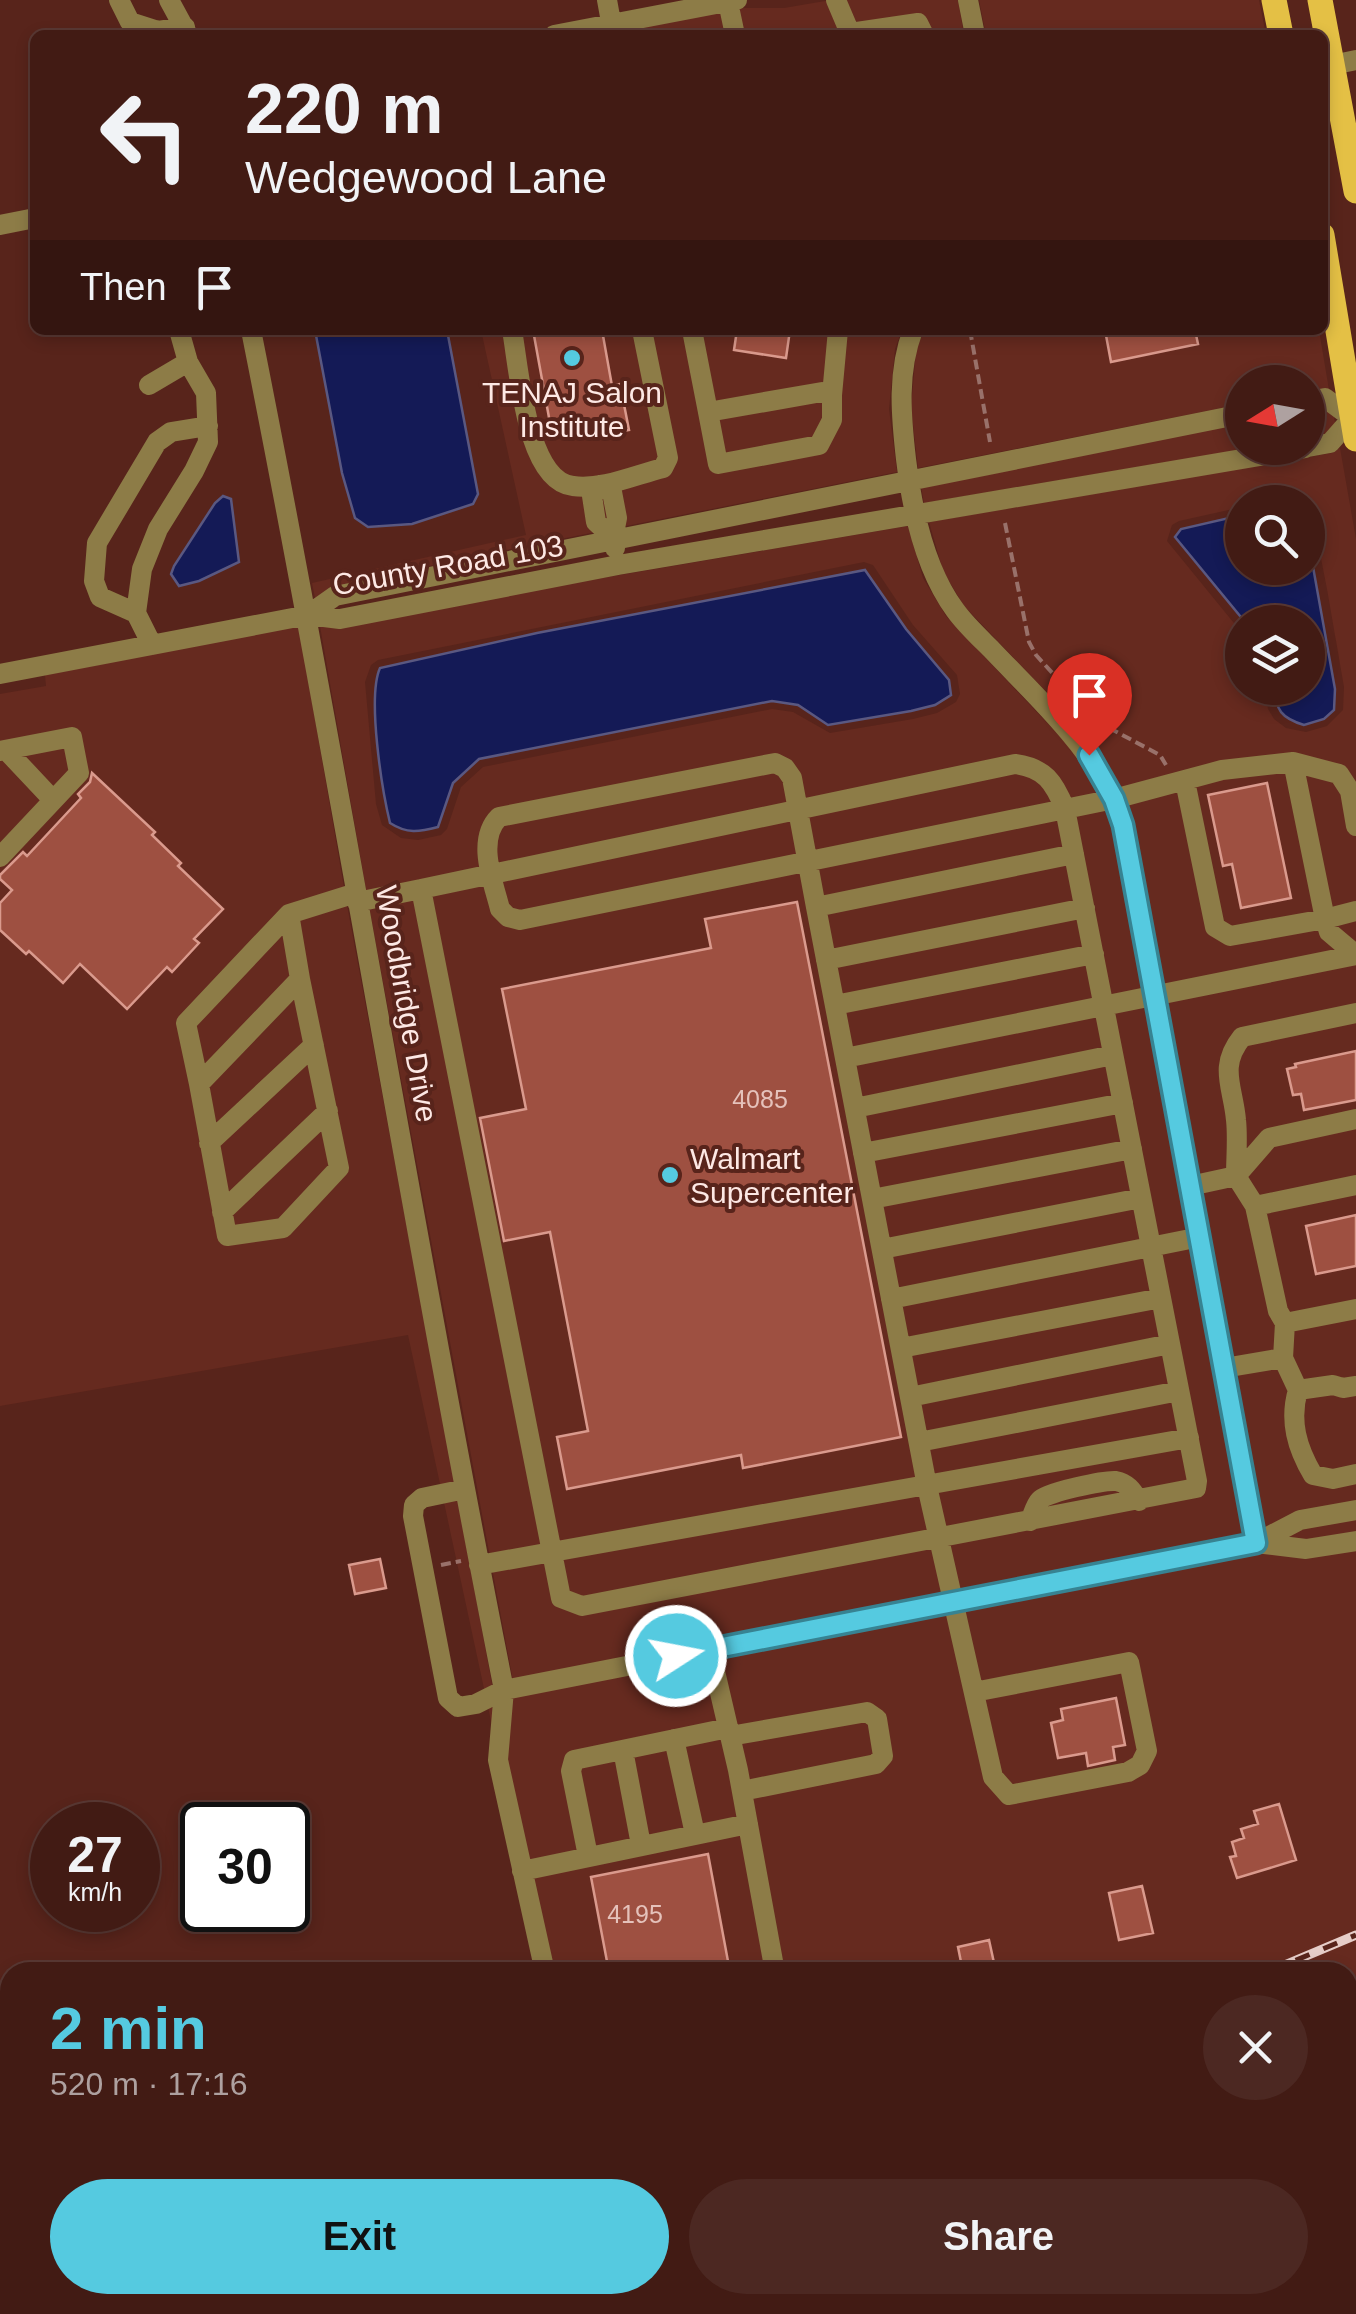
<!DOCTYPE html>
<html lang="en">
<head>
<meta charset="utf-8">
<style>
  body { margin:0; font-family:Arial,sans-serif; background:#4c2822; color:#f1f3f6; height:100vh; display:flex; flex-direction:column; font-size:38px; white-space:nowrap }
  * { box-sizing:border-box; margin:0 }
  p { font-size:32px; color:#aea1a0 }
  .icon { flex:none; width:55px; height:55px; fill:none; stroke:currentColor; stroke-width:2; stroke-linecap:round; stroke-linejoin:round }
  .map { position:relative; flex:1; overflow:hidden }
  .details { position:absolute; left:0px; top:1962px; width:1358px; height:352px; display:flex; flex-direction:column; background:#421b14; border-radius:30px 30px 0 0; box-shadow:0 5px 15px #0003,0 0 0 2px #5a3934 }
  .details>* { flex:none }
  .hud { position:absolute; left:30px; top:30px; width:1298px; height:305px; border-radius:15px; box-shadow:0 5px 15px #0003,0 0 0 2px #5a3934; background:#421b14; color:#f1f3f6; overflow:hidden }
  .needle { width:65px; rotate:259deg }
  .fabs { position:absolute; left:1225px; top:365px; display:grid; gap:20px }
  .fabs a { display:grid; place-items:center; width:100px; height:100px; border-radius:50%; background:#421b14; box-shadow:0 5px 15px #0003,0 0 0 2px #5a3934; font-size:50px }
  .speed { position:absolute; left:30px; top:1802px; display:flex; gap:20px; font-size:50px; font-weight:700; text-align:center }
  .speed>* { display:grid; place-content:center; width:130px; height:130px; border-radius:50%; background:#421b14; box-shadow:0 5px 15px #0003,0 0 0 2px #5a3934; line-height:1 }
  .speed small { font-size:25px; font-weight:400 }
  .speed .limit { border:5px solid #111; border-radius:15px; background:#fff; color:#111 }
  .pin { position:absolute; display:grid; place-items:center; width:85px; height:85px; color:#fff; margin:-102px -42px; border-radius:50% 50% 50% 0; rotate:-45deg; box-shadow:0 0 10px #0007 }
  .pin .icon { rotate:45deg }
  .me { position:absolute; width:110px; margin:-55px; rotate:79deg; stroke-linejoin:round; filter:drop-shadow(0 0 8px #0008) }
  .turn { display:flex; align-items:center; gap:35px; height:210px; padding:0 50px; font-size:45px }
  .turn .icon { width:130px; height:130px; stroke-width:2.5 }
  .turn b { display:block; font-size:70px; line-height:85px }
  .then { display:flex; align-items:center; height:95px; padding:0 50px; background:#0003; gap:20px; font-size:38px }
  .round { display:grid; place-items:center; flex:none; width:105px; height:105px; border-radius:52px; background:#4c2822 }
  .headline { display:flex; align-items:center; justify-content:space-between; height:170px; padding:0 50px }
  h1 { font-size:60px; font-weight:700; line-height:75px; color:#55cae0 }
  .action { display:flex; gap:20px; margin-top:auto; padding:20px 50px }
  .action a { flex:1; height:115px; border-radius:60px; background:#55cae0; color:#111; font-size:40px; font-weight:700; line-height:115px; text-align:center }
  .action a+a { background:#4c2822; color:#f1f3f6 }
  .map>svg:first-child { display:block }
  .built { fill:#662a1f; fill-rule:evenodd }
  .water { fill:#141a56; stroke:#5a5881; stroke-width:2.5 }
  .building { fill:#9e5041; stroke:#da9a8d; stroke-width:2.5 }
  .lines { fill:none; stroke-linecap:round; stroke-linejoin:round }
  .path { stroke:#99716a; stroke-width:4; stroke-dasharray:10 5; stroke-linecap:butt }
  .minor { stroke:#8d7c47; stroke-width:20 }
  .major { stroke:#e4c045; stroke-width:25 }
  .rail-casing { stroke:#e6cdc8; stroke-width:9 }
  .rail { stroke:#58241b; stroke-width:5; stroke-dasharray:15; stroke-linecap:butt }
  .route-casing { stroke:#378392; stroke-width:25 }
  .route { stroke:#55cae0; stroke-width:18 }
  .poi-dot { fill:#55cae0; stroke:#58241b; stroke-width:4 }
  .labels { text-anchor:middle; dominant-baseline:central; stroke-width:8; stroke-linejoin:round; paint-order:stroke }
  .number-label { font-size:25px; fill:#e5c2bb }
  .poi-label { font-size:30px; fill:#fde8e4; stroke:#58241b }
  .street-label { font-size:30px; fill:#fde8e4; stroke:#58241b }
</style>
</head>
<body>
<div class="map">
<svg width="1356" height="2314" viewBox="0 0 1356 2314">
  <rect width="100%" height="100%" fill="#58241b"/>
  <!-- built -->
  <path class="built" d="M831,0H958L964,35H603L744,8H784Z
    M979,0H1259L1266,35H986Z
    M481,330H902L895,349L889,409L897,472L466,558L333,587L315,598L312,583L526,535Z
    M924,330H1319L1329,390L1308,392V382H1242V404L918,468L911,407L916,351Z
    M1322,408L1334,417L1335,423L1325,435L1308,438V411Z
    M1242,423V448H1251L924,503L921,486Z
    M1340,448L1356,539V2314H1023L1021,2305H1348V1972H545L408,1335L0,1406V694L46,686L45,675L299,626L347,905L495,1700L516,1697L368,901L320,626L908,526L923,578L946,616L1067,744L1092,777L1105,803L1113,828L1247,1553L1268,1550L1133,823L1127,804L1110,767L1085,732L964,606L943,571L929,522L1332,453ZM1242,502H1308V515L1317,538L1327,589L1344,687L1343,710L1327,726L1306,732L1286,728L1274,719L1268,709L1265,688H1242V633L1167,541L1172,525L1179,521L1242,507ZM864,562L873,565L913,625L957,675L960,694L956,702L937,713L913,719L830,733L793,712L772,709L483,767L461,787L447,829L441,835L418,840L401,838L382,825L376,804L365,682L371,665L378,660Z"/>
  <!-- water -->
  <path class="water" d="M315,330H447L478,494L473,504L412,524L368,527L355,518L342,473Z
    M223,496L231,499L239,562L199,581L179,586L171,574L174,566L215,503Z
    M1242,515V568H1308V539L1335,689L1334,710L1324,719L1304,725C1281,718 1276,710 1274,688H1308V622H1245L1175,537L1181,529Z
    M865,570L906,629L949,680L951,695L935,705L911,711L828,725L798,705L772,701L479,759L453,783L438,827C419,832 407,834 390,823C382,790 367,697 380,668L537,633Z"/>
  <!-- building -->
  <path class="building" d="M533,330H602L612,386L620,384L629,430L593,436L591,427L552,434Z
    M737,330H790L786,358L734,350Z
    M1105,330H1195L1198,344L1111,362Z
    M92,773L155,832L152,835L181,863L178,866L223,909L194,939L199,943L172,972L167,967L127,1009L80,964L63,983L29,951L26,954L0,930V903L12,890L0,879V875L23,852L27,856L81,798L78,794L90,782Z
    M1267,783L1291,898L1241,908L1232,864L1223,866L1208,795Z
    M797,902L901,1437L743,1468L741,1455L567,1489L557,1437L588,1431L550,1232L504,1241L480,1118L526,1109L502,989L711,948L705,919Z
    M1356,1051V1100L1304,1110L1301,1094L1293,1095L1287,1069L1296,1067L1295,1064Z
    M1356,1215V1266L1316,1274L1306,1226Z
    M380,1559L386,1588L355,1594L349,1565Z
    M1116,1698L1125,1745L1113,1747L1115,1760L1088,1766L1086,1753L1058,1758L1051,1723L1063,1720L1061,1709Z
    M1279,1804L1296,1860L1237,1878L1230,1857L1236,1856L1232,1842L1244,1838L1241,1829L1258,1824L1254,1811Z
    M708,1854L730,1972H609L591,1877Z
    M1142,1886L1153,1933L1119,1940L1109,1893Z
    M989,1940L996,1972H963L958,1947Z"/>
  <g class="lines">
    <!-- path -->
    <path class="path" d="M970,330L990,442
      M1005,523L1029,642L1036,655L1096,721L1160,755L1166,765
      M441,1565L461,1561"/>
    <!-- minor -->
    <path class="minor" d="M119,0L130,22L158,31L185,27
      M169,0L188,35
      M607,0L613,33
      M836,0L850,33L918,23L924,35
      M968,0L975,35
      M728,2L735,35
      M554,35L737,0
      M1332,65L1356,60
      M0,225L35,218
      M251,330C341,782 414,1237 504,1690L498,1760L545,1972
      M512,330C519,368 526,481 573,486C602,490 635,475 663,468L668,458L642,330
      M692,330L708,412L822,392L832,395L838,330
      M913,330C897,372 901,415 906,459C912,509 924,568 955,610C965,624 979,637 991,649C1043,704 1099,752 1123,825L1256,1543
      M149,385L188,362
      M1308,401L1325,398L1352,418
      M708,412L718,464L819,445L832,420V395
      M1308,447L1330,443L1352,418
      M600,485L612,492L617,518L613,538L615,548
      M600,485L592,496L596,522L613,538
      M136,613L100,597L94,581L97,543L157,442L171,432L208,426
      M308,615L335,596L1242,414
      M152,645L136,613L142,569L158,529L194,471L208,442L206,393L188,362L179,330
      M0,674L308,615L340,619L618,565L1306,448
      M6,750L53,800
      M0,751L72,737L79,773L0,857
      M1293,762L1325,919L1356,911
      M1015,764C1045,768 1054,782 1065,809L1197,1481L1196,1488L582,1606L561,1598L421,889Z
      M1185,781L1215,927L1230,936L1325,919L1329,932L1356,955
      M357,902L421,889
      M816,907L1074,854
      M289,914L300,979L199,1084L186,1023L289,914L356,893
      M826,960L1085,908
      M835,1005L1094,954
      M845,1058L1356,955
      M199,1084L227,1236L283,1228L339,1168L300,979
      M855,1108L1113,1055
      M209,1143L314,1045
      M863,1153L1123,1103
      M1236,1176C1236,1158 1238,1138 1236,1120C1233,1086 1218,1067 1242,1037L1356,1013
      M1236,1176L1269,1138L1356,1119
      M1190,1186L1236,1176L1255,1206L1356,1185
      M872,1199L1132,1149
      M1255,1206L1278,1311L1285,1323L1283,1358L1298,1390L1333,1385L1343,1388L1356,1386
      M222,1212L328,1111
      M882,1249L1141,1198
      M891,1299L1200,1237
      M1285,1323L1356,1309
      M901,1348L1161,1298
      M1224,1368L1283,1358
      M1298,1390C1289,1421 1297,1448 1313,1475L1333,1479L1356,1474
      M910,1397L1170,1344
      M919,1442L1179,1391
      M465,1489L422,1498L414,1505L413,1516L448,1698L458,1707L476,1704L504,1690L1256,1543L1300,1520L1356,1510
      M1030,1521C1033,1515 1035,1505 1040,1500C1047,1492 1105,1480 1116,1481C1128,1483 1133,1492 1139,1501
      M1256,1543L1306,1549L1356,1541
      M479,1565L1189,1438
      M710,1650L738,1770L775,1972
      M974,1692L1129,1662L1147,1751L1140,1765L1128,1772L1009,1795L993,1777L927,1486L816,907L792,778L785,768L775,763L499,817C476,840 493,881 500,909L508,917L520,920L1114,799L1222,770L1293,762L1339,774L1350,791L1356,826
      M730,1736L867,1712L877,1719L883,1756L876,1764L742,1791
      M674,1739L695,1834
      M623,1750L641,1845
      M588,1856L571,1771L574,1760L728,1728
      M522,1871L748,1824
      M1348,2015H1356
      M1348,2195L1356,2239
      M1065,2309L1086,2305
      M348,2314L369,2305
      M1352,2314L1356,2313"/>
    <!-- major -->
    <path class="major" d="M1274,0L1281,35
      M1320,0L1356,191
      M1322,235L1356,439"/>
    <defs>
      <path id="rail" d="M1268,1972L1356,1935
        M466,2314L487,2305"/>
    </defs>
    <!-- rail casing -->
    <use href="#rail" class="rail-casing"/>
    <!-- rail -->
    <use href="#rail" class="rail"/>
  </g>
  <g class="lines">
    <defs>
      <path id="route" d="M676,1656L1256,1543L1123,825L1114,799L1089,755"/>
    </defs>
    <!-- route casing -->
    <use href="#route" class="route-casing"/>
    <!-- route -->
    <use href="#route" class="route"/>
  </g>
  <!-- markers -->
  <g class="poi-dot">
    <circle cx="572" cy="358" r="10"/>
    <circle cx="670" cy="1175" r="10"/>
  </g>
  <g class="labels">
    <!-- number labels -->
    <g class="number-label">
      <text x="760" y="1099">4085</text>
      <text x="635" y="1914">4195</text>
    </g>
    <!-- poi labels -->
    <g class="poi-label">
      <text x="572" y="392">TENAJ Salon<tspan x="572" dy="34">Institute</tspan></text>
      <text x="690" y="1158" text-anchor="start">Walmart<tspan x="690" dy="34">Supercenter</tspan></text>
    </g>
    <!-- street labels -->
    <g class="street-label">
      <text transform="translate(448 565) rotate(-10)">County Road 103</text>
      <text transform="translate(407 1004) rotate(80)">Woodbridge Drive</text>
    </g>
  </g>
</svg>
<div class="fabs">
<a><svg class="needle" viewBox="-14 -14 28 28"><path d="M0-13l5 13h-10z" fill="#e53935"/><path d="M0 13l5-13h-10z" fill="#aea1a0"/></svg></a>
<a><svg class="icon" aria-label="search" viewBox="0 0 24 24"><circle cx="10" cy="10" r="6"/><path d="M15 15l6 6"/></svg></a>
<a><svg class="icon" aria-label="layers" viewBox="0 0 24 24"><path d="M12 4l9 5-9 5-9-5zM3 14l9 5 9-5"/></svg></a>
</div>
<div class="speed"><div>27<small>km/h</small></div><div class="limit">30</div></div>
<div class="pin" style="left:1089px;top:755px;background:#d93025"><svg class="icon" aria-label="arrive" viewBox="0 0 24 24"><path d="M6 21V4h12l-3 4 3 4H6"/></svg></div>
<svg class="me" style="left:676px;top:1656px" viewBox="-20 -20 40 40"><circle r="17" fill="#55cae0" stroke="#fff" stroke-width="3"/><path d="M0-11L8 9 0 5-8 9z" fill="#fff"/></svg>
<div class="hud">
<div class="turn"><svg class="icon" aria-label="left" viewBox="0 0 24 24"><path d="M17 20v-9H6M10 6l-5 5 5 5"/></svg><div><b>220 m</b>Wedgewood Lane</div></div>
<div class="then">Then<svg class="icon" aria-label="arrive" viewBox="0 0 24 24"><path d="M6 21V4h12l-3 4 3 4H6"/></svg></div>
</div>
<section class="details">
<div class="headline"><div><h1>2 min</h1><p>520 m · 17:16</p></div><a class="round"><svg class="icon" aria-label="close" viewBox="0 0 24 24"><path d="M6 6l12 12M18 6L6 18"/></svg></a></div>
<div class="action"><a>Exit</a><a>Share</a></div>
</section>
</div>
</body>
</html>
